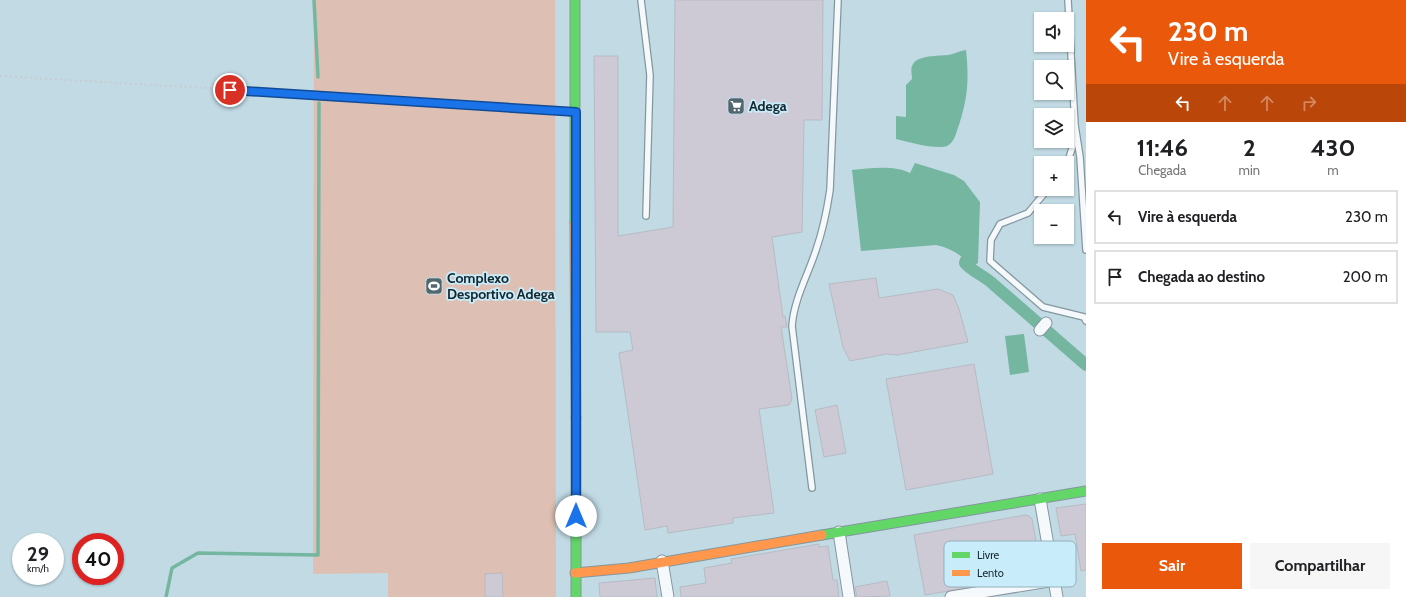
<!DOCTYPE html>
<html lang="pt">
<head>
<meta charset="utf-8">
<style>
  body { margin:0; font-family:Cabin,sans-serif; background:#f6f6f6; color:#202124; height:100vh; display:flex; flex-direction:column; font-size:15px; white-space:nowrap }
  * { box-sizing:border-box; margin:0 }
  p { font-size:13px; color:#757577 }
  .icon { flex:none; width:22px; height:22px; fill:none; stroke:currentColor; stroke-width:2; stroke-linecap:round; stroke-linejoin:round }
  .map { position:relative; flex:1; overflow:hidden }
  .details { display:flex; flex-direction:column; background:#fff; width:320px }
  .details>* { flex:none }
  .top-card { background:#ea580c; color:#fff; overflow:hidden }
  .fabs { position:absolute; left:1034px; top:12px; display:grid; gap:8px }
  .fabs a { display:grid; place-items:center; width:40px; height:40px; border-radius:0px; background:#fff; box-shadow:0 1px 3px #0004; font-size:20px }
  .speed { position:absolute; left:12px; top:533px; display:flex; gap:8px; font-size:20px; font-weight:700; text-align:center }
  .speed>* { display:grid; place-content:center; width:52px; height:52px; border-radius:50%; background:#fff; box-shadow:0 1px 3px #0004; line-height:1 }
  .speed small { font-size:10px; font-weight:400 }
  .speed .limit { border:6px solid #d22; background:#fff; color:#111 }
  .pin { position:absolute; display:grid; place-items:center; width:34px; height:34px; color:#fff; margin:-17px; border:2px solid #fff; border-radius:50%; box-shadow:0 1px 4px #0007 }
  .me { position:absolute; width:44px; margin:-22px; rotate:0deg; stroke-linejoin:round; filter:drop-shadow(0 0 3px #0008) }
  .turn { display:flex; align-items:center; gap:14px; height:84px; padding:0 16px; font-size:18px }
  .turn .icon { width:52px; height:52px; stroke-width:2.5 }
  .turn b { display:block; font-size:28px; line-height:34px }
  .lanes { display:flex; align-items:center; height:38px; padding:0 16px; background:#0003; justify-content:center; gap:20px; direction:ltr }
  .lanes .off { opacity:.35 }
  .eta { display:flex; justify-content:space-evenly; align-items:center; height:68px; text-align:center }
  .eta b { font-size:24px; font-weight:700; line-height:28px }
  .cta { display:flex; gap:8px; margin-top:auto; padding:8px 16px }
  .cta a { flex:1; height:46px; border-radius:0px; background:#ea580c; color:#fff; font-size:16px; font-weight:700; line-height:46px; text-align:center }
  .cta a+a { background:#f6f6f6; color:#202124 }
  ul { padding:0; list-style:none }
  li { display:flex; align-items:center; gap:12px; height:54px; margin:0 8px 6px; padding:0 8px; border:2px solid #e0e0e0; border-radius:0px }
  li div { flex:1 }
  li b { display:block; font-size:15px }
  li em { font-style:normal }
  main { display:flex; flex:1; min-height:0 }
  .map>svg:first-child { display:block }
  .green { fill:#ddc0b3 }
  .water { fill:#75b6a1 }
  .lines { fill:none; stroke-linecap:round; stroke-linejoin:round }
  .stream { stroke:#75b6a1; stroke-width:3.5 }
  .canal { stroke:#75b6a1; stroke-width:12 }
  .building { fill:#cdcad6; stroke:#b7bbc3 }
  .lane-casing { stroke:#84979f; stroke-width:8 }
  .street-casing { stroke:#84979f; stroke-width:13 }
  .fast-casing { stroke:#84979f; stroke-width:11 }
  .slow-casing { stroke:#84979f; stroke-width:11 }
  .path { stroke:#c6cdd0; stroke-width:2; stroke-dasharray:2 3; stroke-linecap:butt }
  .lane { stroke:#f6f9fb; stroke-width:5.5 }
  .street { stroke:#f6f9fb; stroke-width:11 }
  .fast { stroke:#63d668; stroke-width:9 }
  .slow { stroke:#ff974d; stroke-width:9 }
  .route-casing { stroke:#114b97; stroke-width:10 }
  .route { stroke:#1a73e8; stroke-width:7 }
  .labels { text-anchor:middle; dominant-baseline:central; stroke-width:3.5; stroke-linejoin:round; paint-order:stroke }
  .poi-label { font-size:14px; font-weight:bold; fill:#16282f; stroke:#c8ecfa; text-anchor:start }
  .key { fill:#c8ecfa; stroke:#93b1bd; stroke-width:1 }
  .key-label { font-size:11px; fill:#16282f }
</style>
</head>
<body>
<main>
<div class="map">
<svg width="1086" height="597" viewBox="0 0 1086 597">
  <rect width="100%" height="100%" fill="#c1dae4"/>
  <!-- green -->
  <path class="green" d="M314,0H555L556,597H388V573L313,574Z"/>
  <!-- water -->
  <path class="water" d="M966,50C969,80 968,97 959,125C956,132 955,142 947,146C937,150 908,142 896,139V116L906,117V85L912,79C912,75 910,68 913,64C918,55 939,56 948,55C955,54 959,51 966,50Z
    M915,163L954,175L964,181L980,202L978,263L973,266C962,256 951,248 936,245L861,251L852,170C870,168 895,165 910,173Z
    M1024,334L1029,372L1010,375L1005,336Z"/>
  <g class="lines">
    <!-- stream -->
    <path class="stream" d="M314,0L318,77
      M166,597L172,568L198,553L318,555L319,103"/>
    <!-- canal -->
    <path class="canal" d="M966,260L965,263C970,270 986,277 993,284L1086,365"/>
  </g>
  <!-- building -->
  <path class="building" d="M675,0H823L822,120H804L802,232L772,237L783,317L785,316L787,327H781L792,399L789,405L759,409L774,513L733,518V523L668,533L667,526L645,530L619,353L633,350L630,332H596L594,56H618V236L673,227Z
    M876,278L879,298L938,289L953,295L959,309L968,342L897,355L887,354L850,361L843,347L829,284Z
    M974,364L993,474L906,490L886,379Z
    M837,405L846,453L824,457L815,410Z
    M1086,504V570L1081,571L1075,534L1061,536L1056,508Z
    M1025,515L1029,516L1032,519L1041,569L1038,574L1030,577L925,595L914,535Z
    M819,544V547L828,546L833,580H837L839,597H681L680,587L706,583L704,568L732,563L731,559Z
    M502,573L503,597H485V574Z
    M655,578L657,597H600L599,583Z
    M887,581L890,596L857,597L855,587Z"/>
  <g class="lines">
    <defs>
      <path id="lane" d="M641,0L650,75L646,216
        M1068,0L1075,125L1080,157L1086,250
        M230,90L575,112
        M1067,164L1076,136
        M1048,189L1028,213L1000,224L991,240L990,261L1043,307L1084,317L1086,321
        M812,488L792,326C794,299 808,275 816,250C823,230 827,210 830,190L838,0"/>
      <path id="street" d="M1040,330L1046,323
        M1040,499L1057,597
        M839,532L849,597
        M662,561L668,597
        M951,597L1055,580"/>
      <path id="fast" d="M575,0V223
        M576,418V597
        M822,535L1086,491"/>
      <path id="slow" d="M575,223L576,418
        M575,573L629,568L822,535"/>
    </defs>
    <!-- lane casing -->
    <use href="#lane" class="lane-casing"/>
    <!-- street casing -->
    <use href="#street" class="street-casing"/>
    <!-- fast casing -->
    <use href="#fast" class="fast-casing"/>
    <!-- slow casing -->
    <use href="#slow" class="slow-casing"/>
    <!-- path -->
    <path class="path" d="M0,76L222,89"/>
    <!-- lane -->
    <use href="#lane" class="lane"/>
    <!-- street -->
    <use href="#street" class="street"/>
    <!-- fast -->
    <use href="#fast" class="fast"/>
    <!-- slow -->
    <use href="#slow" class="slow"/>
  </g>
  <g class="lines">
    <defs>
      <path id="route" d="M230,90L576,112V516"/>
    </defs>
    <!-- route casing -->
    <use href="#route" class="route-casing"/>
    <!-- route -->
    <use href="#route" class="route"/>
  </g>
  <!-- icons -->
  <defs>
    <symbol id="supermarket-square" viewBox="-11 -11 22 22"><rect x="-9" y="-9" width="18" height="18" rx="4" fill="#52666e" stroke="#c8ecfa"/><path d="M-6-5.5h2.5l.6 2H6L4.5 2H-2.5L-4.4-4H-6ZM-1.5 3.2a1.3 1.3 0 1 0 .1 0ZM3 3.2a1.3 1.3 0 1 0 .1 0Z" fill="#fff"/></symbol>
    <symbol id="stadium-square" viewBox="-11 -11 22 22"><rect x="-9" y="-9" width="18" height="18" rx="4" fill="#52666e" stroke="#c8ecfa"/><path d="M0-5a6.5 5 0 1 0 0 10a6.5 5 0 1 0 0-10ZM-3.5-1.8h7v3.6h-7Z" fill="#fff"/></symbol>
  </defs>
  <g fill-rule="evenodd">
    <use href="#supermarket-square" x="726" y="96" width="20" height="20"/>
    <use href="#stadium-square" x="424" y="276" width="20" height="20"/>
  </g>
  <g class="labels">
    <!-- poi labels -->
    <g class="poi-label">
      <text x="749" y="106">Adega</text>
      <text x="447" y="278">Complexo<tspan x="447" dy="16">Desportivo Adega</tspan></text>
    </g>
  </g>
  <!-- legend -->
  <rect x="944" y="541" width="132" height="46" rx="6" class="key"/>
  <rect x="952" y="552" width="18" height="6" fill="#63d668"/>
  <rect x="952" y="570" width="18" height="6" fill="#ff974d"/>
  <g class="key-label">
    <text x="977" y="559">Livre</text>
    <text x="977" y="577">Lento</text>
  </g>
</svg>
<div class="fabs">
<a><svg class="icon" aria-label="sound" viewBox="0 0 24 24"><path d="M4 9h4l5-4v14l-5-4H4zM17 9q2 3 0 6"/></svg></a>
<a><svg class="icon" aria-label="search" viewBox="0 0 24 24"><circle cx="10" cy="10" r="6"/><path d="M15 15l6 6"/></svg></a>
<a><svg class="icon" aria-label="layers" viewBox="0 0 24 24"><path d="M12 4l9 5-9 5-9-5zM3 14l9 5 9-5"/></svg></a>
<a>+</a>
<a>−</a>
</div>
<div class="speed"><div>29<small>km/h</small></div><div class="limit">40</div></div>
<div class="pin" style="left:230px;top:90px;background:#d93025"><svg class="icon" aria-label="arrive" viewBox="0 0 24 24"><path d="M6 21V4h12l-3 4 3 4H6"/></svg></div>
<svg class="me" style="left:576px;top:516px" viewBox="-20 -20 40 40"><circle r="19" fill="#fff"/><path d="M0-13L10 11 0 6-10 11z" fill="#1a73e8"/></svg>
</div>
<section class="details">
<div class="top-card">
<div class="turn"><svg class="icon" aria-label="left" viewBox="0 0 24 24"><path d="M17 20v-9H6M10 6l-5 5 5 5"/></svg><div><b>230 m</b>Vire à esquerda</div></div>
<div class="lanes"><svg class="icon" aria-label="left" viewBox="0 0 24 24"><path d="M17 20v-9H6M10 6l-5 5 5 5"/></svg><svg class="icon off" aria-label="ahead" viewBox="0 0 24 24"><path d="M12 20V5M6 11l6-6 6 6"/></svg><svg class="icon off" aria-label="ahead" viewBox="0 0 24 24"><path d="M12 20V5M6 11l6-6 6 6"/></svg><svg class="icon off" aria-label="right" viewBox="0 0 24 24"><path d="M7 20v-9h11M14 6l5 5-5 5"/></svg></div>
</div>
<div class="eta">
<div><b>11:46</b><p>Chegada</p></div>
<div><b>2</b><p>min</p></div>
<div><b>430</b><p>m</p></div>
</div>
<ul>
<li><svg class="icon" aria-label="left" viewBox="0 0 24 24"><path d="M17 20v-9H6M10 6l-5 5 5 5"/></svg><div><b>Vire à esquerda</b></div><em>230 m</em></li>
<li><svg class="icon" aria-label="arrive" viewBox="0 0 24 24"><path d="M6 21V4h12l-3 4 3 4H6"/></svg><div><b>Chegada ao destino</b></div><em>200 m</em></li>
</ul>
<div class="cta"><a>Sair</a><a>Compartilhar</a></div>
</section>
</main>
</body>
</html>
